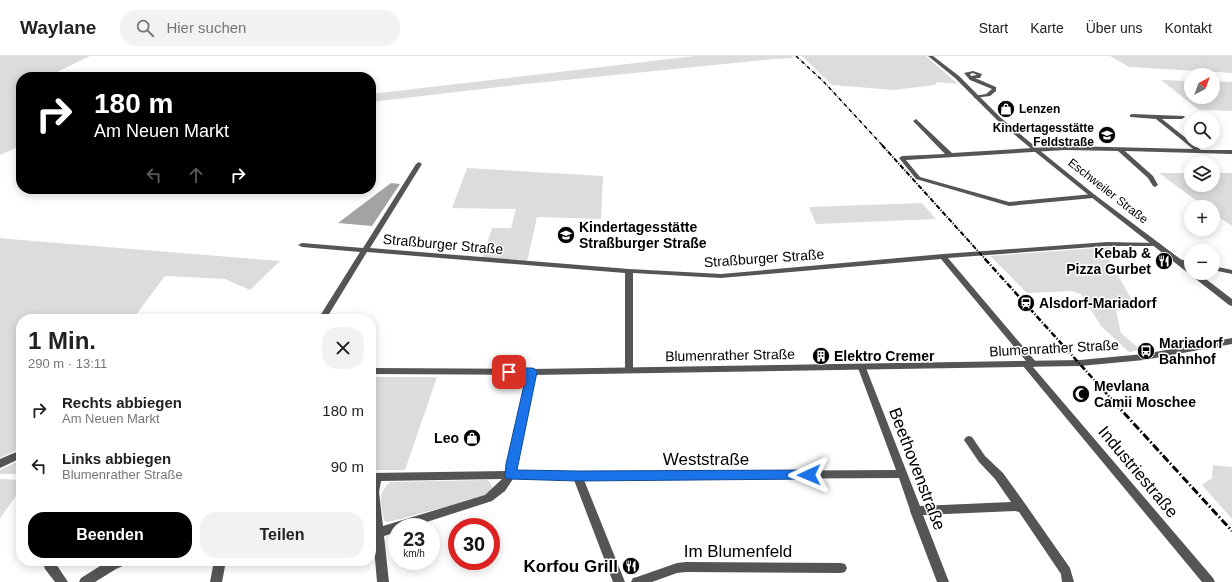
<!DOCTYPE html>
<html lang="de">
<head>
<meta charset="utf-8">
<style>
  body { margin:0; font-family:Helvetica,sans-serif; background:#f2f2f2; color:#222; height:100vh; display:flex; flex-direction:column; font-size:15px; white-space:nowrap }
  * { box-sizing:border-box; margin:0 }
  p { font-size:13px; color:#767676 }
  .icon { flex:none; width:22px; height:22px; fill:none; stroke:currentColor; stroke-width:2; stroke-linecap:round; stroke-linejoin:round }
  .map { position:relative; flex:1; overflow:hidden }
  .sheet { position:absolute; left:16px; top:258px; width:360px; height:252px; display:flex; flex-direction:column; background:#fff; border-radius:16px; box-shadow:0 2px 10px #0003 }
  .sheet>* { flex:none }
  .banner { position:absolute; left:16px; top:16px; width:360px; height:122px; border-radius:16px; box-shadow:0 2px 10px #0003; background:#000; color:#fff; overflow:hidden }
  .needle { width:26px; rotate:41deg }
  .tools { position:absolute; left:1184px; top:12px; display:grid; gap:8px }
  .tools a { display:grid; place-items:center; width:36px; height:36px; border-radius:50%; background:#fff; box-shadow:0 2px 10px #0003; font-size:20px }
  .speed { position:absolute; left:388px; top:462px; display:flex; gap:8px; font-size:20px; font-weight:700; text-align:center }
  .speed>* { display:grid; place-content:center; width:52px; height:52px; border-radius:50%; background:#fff; box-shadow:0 2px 10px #0003; line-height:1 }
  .speed small { font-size:10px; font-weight:400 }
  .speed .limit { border:6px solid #d22; background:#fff; color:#111 }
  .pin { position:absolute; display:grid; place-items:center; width:34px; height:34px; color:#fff; margin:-17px; border-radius:8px; box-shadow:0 2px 6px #0006 }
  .me { position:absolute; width:44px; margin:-22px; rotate:269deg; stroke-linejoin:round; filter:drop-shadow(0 0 3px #0008) }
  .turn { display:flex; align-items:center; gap:14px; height:84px; padding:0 12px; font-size:18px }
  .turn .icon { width:52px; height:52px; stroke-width:2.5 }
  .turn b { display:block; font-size:28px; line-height:34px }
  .lanes { display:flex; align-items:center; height:38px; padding:0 12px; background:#0003; justify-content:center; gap:20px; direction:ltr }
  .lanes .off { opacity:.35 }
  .round { display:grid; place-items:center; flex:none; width:42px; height:42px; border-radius:16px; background:#f2f2f2 }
  .overview { display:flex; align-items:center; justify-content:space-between; height:68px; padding:0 12px }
  h1 { font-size:24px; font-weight:800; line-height:30px }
  .action { display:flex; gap:8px; margin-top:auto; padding:8px 12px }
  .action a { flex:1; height:46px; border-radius:16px; background:#000; color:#fff; font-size:16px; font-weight:800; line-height:46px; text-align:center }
  .action a+a { background:#f2f2f2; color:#222 }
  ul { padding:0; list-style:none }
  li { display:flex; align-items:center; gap:12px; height:56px; padding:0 12px }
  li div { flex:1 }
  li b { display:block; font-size:15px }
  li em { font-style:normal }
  header { display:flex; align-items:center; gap:24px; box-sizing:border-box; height:56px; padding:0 20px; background:#fff; border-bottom:1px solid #e0e0e0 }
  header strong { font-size:19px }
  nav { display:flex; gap:22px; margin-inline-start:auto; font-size:14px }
  .search { width:280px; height:36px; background:#f2f2f2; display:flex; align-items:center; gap:10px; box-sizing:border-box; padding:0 14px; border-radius:16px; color:#767676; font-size:15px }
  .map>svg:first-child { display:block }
  .green { fill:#dcdcdc }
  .water { fill:#a3a3a3 }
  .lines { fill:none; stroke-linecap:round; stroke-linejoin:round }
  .minor { fill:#555; fill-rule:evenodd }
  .tertiary { fill:#555; fill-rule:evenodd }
  .rail-far3 { stroke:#000; stroke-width:1.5; stroke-dasharray:4 1.5 0.5 1.5; stroke-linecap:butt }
  .rail-far2 { stroke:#000; stroke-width:2; stroke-dasharray:5 1.5 1 1.5; stroke-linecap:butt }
  .rail-far1 { stroke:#000; stroke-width:2.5; stroke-dasharray:6 2 1 2; stroke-linecap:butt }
  .rail { stroke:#000; stroke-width:3; stroke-dasharray:8 2.5 1.5 2.5; stroke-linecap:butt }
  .route { fill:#1a73e8; stroke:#114b97 }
  .labels { text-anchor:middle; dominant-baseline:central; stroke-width:3; stroke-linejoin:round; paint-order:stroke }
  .far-poi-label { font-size:12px; font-weight:bold; fill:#000; stroke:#fff; text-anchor:start }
  .far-street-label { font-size:12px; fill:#000; stroke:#fff }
  .poi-label { font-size:14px; font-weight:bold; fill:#000; stroke:#fff; text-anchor:start }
  .street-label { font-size:14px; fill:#000; stroke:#fff }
  .near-street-label { font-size:17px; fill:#000; stroke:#fff }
  .near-poi-label { font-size:17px; font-weight:bold; fill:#000; stroke:#fff; text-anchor:end }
</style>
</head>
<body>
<header>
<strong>Waylane</strong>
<div class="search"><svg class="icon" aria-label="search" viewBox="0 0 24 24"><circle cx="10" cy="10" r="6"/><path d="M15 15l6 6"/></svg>Hier suchen</div>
<nav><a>Start</a><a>Karte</a><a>Über uns</a><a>Kontakt</a></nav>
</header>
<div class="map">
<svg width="1232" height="526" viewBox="0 0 1232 526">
  <rect width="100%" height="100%" fill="#fff"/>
  <!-- green -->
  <path class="green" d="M0,0H90L53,18L59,21H21V91H18L0,99Z
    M695,0H791L794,2L774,3L516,29L371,46V38Z
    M802,0H926L958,28L937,26L935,29L894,34L832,29Z
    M1110,0H1232V17L1129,11Z
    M1161,24L1191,25V41H1213V25L1232,26V55L1199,54Z
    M467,112L603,120L601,163L537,161L527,206L482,203L492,172H511L516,153L452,152Z
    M1159,117H1191V129H1213V117H1232V170L1213,157V151H1205Z
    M922,147L936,163L816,168L809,151Z
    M0,182L33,185L280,205L250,234L225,223L165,220L133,263H21V392L0,402Z
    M1110,191L1109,204L1136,251L1116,255L1121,277L1141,294L1129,296L1101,270L1081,238L1072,235L1027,237L990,200Z
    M371,321H437L405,414H371Z
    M21,404V418H0V414Z
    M1213,409L1232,411V463L1202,429L1212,422Z
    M0,423L21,424V433L0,462Z
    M487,424L491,428L492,432L486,440L388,466L384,465C382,449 377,437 390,426Z"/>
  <!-- water -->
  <path class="water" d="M391,127L400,128L372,170L338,167Z"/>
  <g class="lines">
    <!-- minor -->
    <path class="minor" d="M973,15L982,18L980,22H975L996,31V35L990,40L974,42V40L986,38L992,33L970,24L964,17ZM973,17L977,19L971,20L970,18Z
      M1132,58L1184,60L1185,61L1182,63H1162L1201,94H1232V98L1125,95L1153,120L1158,129L1155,131L1153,130L1148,122L1118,95L1065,94L906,104L920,121L1009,146L1093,138L1096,140L1093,142L1009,150L916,123L899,102L902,100L945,98L914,66L913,65L916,63L952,97L1065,90L1193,93L1156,63L1130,61V59Z
      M419,106L422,108L370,192L629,213L721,218L943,198L1107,186L1158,187L1160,188L1156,190H1107L948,202L1036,306L1037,308L1033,311L1213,522L1215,526H1202L1023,310L1022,308L1026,305L941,203L721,222L633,217V314L632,316H626L625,314V217L367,196L326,263H318L360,196L302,191L298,189L302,187L363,192L416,108Z
      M1176,203H1179L1191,206V210L1176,207L1175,205Z
      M1213,210L1232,214V218L1213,214Z
      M862,309L865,310L866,312L920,450L1011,446L995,423L979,406L964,384L966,381L969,380L972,381L985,400L1003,417L1026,449L1070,512L1074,526H1062L1061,518L1019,456L1015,455L923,459L949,526H937L910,455V454L899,422L584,424L625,526H613L574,424L513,423L505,435L492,445L411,471H397V476L384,480L389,526H377L373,480L372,477L371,417L506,415L529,314H535L536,316L516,415L577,416L896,414L858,312L859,310ZM502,423L485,439L383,470L379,436L381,425Z
      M42,505H54L68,526H55L45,513Z
      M108,505H127L125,509L116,513L95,526H79L81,522Z
      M214,505H226L222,526H210Z
      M686,506L841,507L845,508L847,512L845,516L841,517L686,516L677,517L652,526H631L633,522L637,521L677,507Z"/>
    <!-- tertiary -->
    <path class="tertiary" d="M928,0H933L959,20L1001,62L1038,93L1095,139L1191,211V217H1198L1232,243V250L1229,249L1091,141L1034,95L997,64L955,22Z
      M1232,282V288L1144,304L1080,310L532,319L371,318V312L532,313L1080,304L1144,298Z
      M21,394V402L0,412V403Z"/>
    <!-- rail-far3 -->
    <path class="rail-far3" d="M796,0L824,26L883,90"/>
    <!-- rail-far2 -->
    <path class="rail-far2" d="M882,89L986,204"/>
    <!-- rail-far1 -->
    <path class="rail-far1" d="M985,203L1115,347"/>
    <!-- rail -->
    <path class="rail" d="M1114,346L1232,475"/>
  </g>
  <!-- route -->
  <path class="route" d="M509,312H532L535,313L537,316L517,414L578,415L809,414L813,415L815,419L813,422L809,423L578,425L510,423L506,422L505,419L506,408L526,320L505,318L504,316L505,313Z"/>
  <!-- icons -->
  <defs>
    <symbol id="shop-disc" viewBox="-11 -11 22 22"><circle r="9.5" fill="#000" stroke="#fff"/><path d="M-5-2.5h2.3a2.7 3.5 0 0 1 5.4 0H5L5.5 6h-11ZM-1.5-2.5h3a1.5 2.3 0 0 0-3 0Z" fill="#fff"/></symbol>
    <symbol id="school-disc" viewBox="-11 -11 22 22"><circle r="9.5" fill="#000" stroke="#fff"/><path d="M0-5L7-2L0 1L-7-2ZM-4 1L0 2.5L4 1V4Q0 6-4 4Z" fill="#fff"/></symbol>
    <symbol id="restaurant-disc" viewBox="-11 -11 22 22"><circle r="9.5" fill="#000" stroke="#fff"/><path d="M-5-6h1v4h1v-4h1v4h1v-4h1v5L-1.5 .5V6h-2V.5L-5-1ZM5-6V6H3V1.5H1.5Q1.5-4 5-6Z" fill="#fff"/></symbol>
    <symbol id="station-disc" viewBox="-11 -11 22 22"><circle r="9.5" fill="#000" stroke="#fff"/><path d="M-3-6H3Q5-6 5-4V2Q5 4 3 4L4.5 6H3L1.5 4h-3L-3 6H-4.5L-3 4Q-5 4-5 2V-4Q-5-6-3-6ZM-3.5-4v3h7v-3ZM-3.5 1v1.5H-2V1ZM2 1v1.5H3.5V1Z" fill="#fff"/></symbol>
    <symbol id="bus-disc" viewBox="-11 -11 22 22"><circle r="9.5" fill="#000" stroke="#fff"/><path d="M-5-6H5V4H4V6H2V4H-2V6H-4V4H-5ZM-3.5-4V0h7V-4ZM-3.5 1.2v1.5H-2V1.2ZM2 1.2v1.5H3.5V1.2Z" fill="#fff"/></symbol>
    <symbol id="building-disc" viewBox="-11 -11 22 22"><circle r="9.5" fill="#000" stroke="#fff"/><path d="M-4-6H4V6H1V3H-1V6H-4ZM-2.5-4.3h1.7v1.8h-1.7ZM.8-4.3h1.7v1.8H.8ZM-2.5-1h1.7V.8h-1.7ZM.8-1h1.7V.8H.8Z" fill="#fff"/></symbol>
    <symbol id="mosque-disc" viewBox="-11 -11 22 22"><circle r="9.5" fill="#000" stroke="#fff"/><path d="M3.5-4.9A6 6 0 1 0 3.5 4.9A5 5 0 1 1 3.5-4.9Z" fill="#fff"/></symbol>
  </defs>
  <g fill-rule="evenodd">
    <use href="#shop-disc" x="996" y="43" width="20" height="20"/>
    <use href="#school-disc" x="1097" y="69" width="20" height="20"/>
    <use href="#school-disc" x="556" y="169" width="20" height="20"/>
    <use href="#restaurant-disc" x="1154" y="195" width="20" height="20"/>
    <use href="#station-disc" x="1016" y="237" width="20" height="20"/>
    <use href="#bus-disc" x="1136" y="285" width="20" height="20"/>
    <use href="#building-disc" x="811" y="290" width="20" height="20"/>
    <use href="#mosque-disc" x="1071" y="328" width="20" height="20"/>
    <use href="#shop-disc" x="462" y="372" width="20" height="20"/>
    <use href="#restaurant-disc" x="621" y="500" width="20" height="20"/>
  </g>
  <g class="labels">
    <!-- far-poi labels -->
    <g class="far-poi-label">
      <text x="1019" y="53">Lenzen</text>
      <text x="1094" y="72" text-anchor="end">Kindertagesstätte<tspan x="1094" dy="14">Feldstraße</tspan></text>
    </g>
    <!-- far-street labels -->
    <g class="far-street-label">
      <text transform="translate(1108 135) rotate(38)">Eschweiler Straße</text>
    </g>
    <!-- poi labels -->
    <g class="poi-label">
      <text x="579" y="171">Kindertagesstätte<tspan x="579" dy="16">Straßburger Straße</tspan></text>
      <text x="1151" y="197" text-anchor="end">Kebab &amp;<tspan x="1151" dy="16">Pizza Gurbet</tspan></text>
      <text x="1039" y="247">Alsdorf-Mariadorf</text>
      <text x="1159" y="287">Mariadorf<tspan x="1159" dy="16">Bahnhof</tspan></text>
      <text x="834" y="300">Elektro Cremer</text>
      <text x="1094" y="330">Mevlana<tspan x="1094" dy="16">Camii Moschee</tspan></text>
      <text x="459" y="382" text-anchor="end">Leo</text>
    </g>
    <!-- street labels -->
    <g class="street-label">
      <text transform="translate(443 188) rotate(5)">Straßburger Straße</text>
      <text transform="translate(764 202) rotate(-4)">Straßburger Straße</text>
      <text transform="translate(1054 292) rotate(-3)">Blumenrather Straße</text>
      <text transform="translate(730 299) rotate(-1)">Blumenrather Straße</text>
    </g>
    <!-- near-street labels -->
    <g class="near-street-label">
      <text x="706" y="403">Weststraße</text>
      <text transform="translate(917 413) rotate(69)">Beethovenstraße</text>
      <text transform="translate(1138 416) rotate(50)">Industriestraße</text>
      <text x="738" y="495">Im Blumenfeld</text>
    </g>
    <!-- near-poi labels -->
    <g class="near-poi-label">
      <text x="618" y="510">Korfou Grill</text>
    </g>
  </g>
</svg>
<div class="tools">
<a><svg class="needle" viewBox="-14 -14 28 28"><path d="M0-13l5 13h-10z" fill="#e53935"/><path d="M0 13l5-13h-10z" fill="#767676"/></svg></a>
<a><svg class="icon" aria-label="search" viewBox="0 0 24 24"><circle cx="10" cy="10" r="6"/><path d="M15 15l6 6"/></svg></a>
<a><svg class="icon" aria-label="layers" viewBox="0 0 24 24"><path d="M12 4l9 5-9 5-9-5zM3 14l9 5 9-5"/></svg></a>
<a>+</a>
<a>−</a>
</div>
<div class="speed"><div>23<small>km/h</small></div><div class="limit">30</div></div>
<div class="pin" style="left:509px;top:316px;background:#d93025"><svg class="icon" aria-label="arrive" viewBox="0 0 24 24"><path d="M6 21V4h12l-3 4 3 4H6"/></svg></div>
<svg class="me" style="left:809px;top:419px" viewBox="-20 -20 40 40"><path d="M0-17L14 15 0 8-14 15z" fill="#1a73e8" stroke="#fff" stroke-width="4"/></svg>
<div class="banner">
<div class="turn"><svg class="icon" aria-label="right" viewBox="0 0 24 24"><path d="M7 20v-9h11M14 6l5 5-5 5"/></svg><div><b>180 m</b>Am Neuen Markt</div></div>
<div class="lanes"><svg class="icon off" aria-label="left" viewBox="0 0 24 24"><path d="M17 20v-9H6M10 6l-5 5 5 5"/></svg><svg class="icon off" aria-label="ahead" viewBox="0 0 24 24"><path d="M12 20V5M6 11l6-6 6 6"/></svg><svg class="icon" aria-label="right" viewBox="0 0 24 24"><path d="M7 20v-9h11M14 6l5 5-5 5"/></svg></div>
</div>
<section class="sheet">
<div class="overview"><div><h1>1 Min.</h1><p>290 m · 13:11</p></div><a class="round"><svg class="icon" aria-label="close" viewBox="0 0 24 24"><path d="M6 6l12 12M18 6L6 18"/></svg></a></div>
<ul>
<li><svg class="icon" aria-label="right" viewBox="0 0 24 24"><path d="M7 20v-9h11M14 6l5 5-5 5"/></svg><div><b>Rechts abbiegen</b><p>Am Neuen Markt</p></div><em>180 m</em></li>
<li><svg class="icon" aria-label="left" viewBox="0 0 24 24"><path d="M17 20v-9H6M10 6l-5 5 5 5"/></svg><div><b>Links abbiegen</b><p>Blumenrather Straße</p></div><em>90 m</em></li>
</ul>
<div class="action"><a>Beenden</a><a>Teilen</a></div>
</section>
</div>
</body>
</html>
